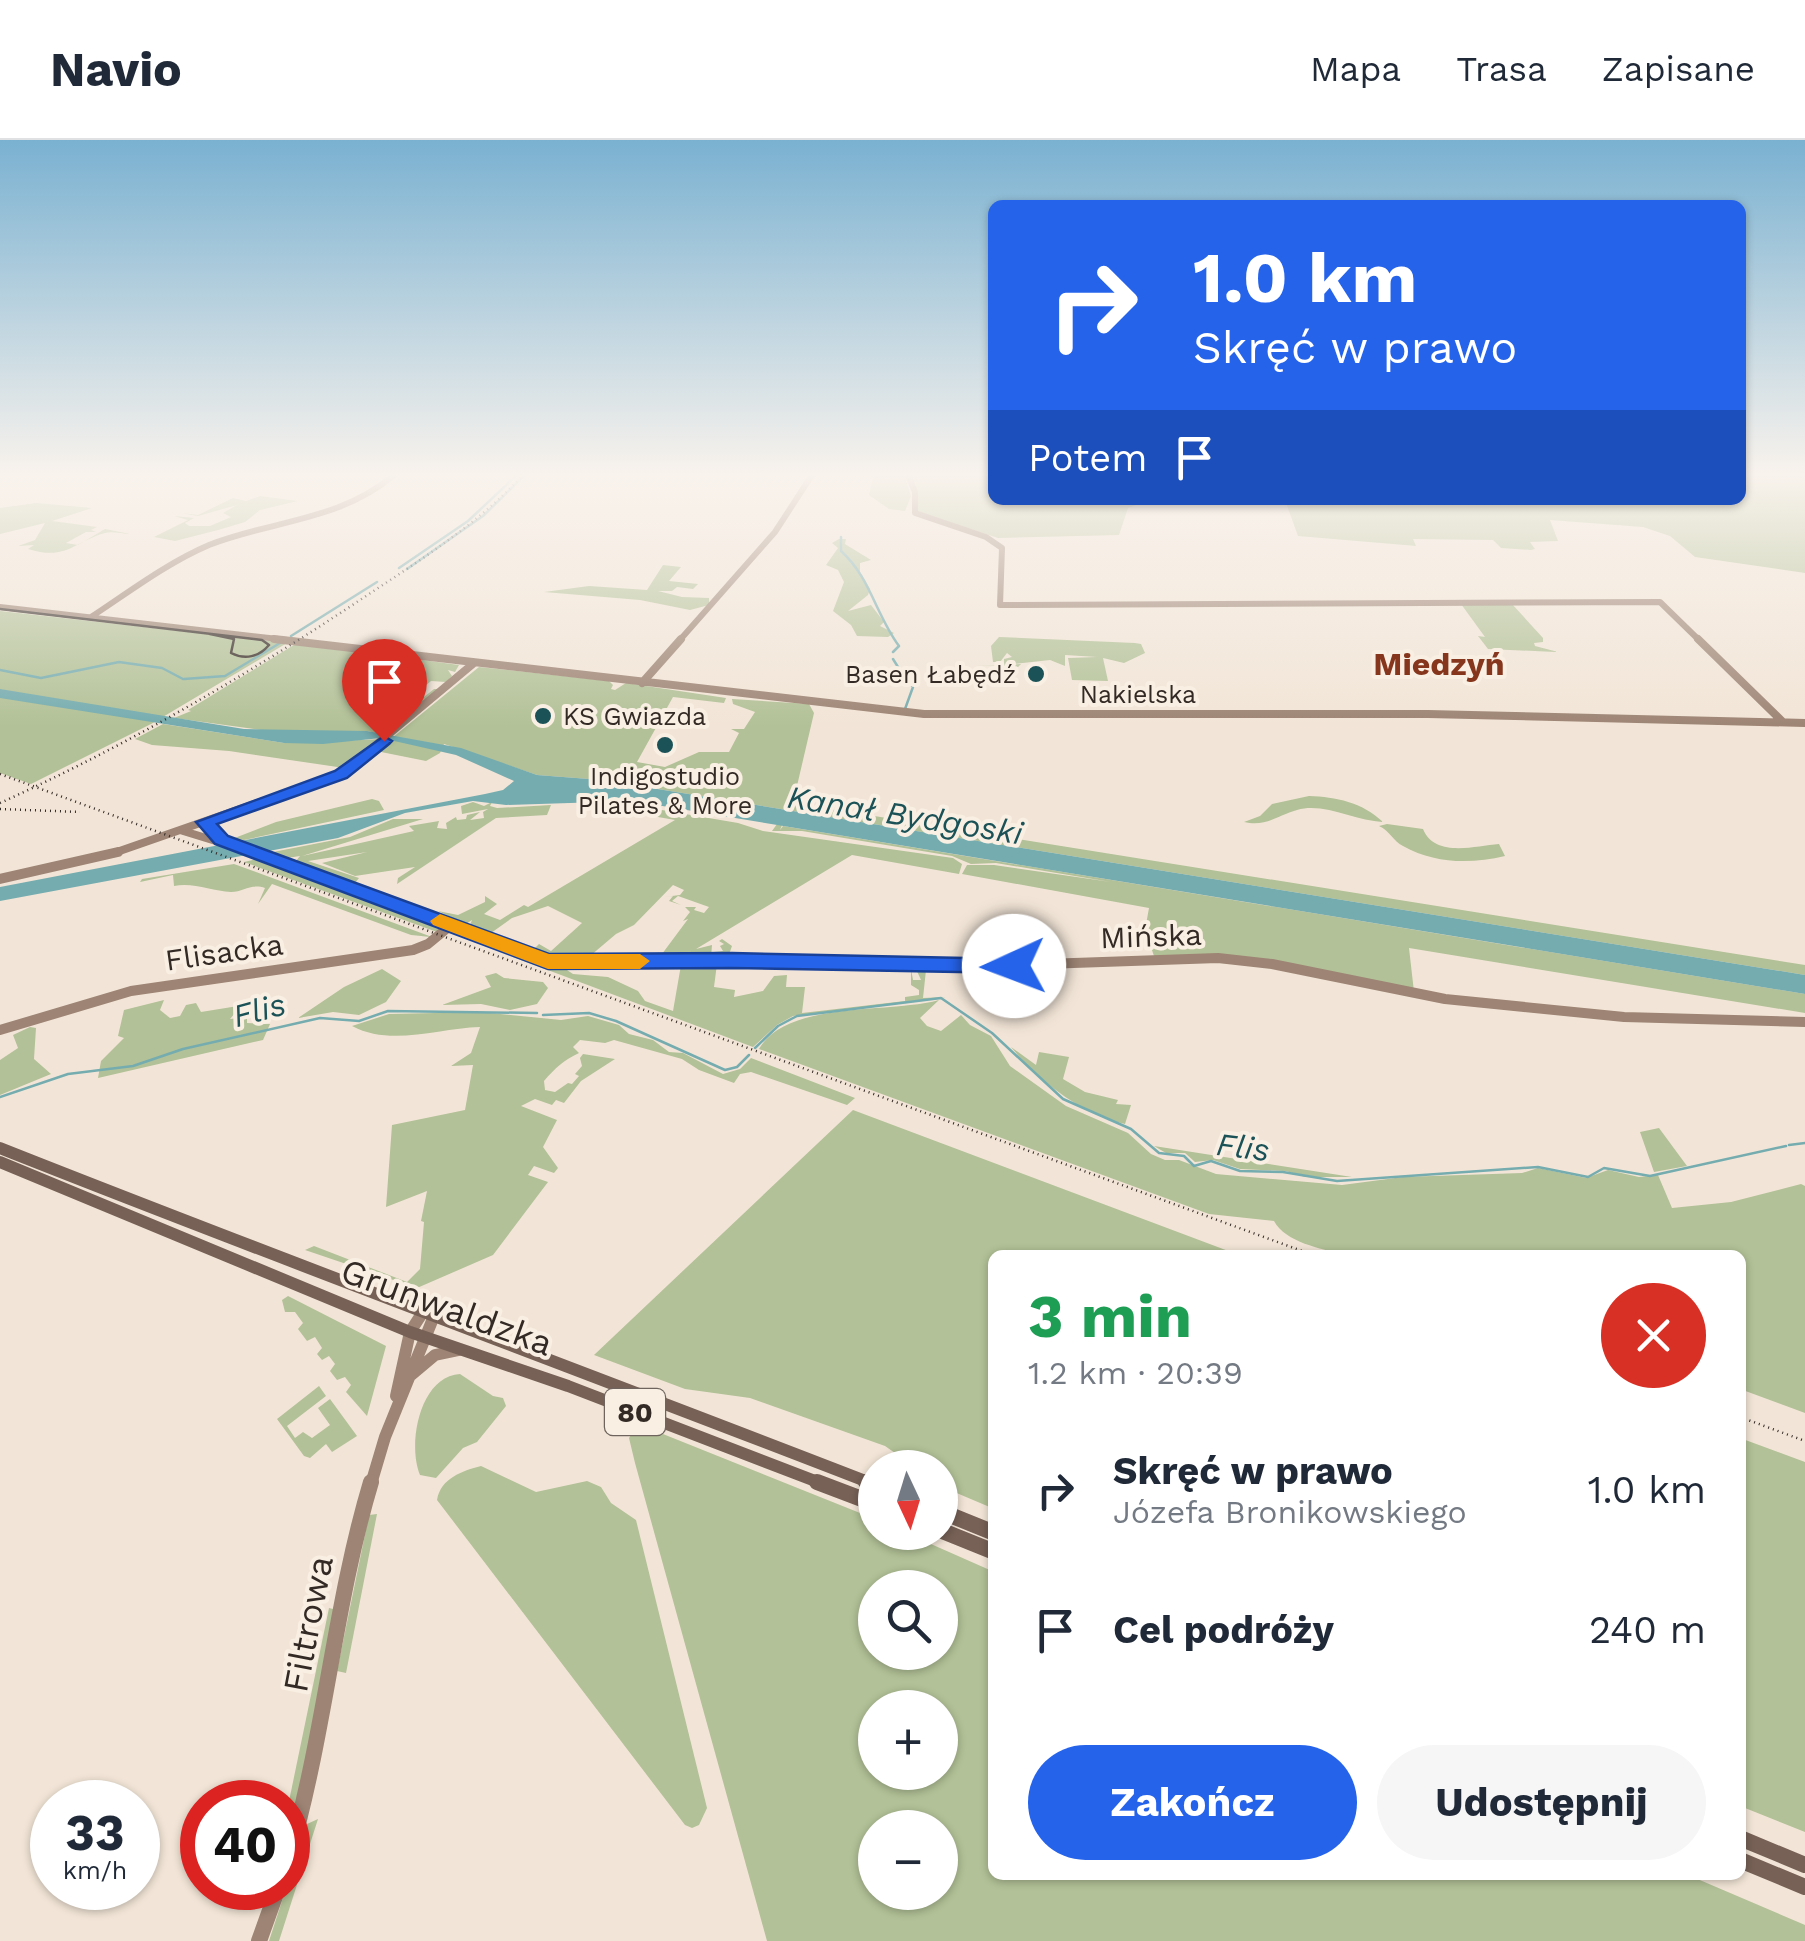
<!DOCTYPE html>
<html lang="pl">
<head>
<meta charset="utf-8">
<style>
  body { margin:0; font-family:"Work Sans",sans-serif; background:#f6f6f7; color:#1f2937; height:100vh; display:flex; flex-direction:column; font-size:38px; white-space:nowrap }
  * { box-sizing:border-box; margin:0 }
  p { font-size:32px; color:#747a83 }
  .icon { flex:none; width:55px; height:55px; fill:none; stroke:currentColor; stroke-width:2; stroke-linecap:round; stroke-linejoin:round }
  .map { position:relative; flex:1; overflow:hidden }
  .details { position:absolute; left:988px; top:1110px; width:758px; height:630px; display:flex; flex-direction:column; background:#fff; border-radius:15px; box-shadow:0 2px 8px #0004 }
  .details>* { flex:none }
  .guide { position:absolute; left:988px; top:60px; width:758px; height:305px; border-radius:15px; box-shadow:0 2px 8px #0004; background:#2563eb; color:#fff; overflow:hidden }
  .needle { width:65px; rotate:176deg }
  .controls { position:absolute; left:858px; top:1310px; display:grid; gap:20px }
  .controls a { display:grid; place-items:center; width:100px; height:100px; border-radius:50%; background:#fff; box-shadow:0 2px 8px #0004; font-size:50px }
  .speed { position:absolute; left:30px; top:1640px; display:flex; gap:20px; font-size:50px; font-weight:700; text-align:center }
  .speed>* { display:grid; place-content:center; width:130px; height:130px; border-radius:50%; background:#fff; box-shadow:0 2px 8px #0004; line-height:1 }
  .speed small { font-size:25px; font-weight:400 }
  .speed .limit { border:15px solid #d22; background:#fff; color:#111 }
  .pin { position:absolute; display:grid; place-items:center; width:85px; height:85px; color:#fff; margin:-102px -42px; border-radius:50% 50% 50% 0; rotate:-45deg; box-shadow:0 0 10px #0007 }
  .pin .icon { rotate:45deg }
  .me { position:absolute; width:110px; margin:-55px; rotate:268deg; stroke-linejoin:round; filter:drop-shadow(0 0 8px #0008) }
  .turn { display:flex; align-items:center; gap:35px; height:210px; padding:0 40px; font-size:45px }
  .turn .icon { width:130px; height:130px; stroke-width:2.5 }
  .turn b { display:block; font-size:70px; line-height:85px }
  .then { display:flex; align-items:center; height:95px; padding:0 40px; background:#0003; gap:20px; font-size:38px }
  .round { display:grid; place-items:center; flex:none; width:105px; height:105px; border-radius:52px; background:#f6f6f7 }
  .overview { display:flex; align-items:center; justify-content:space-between; height:170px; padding:0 40px }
  h1 { font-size:60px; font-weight:700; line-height:75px; color:#1e9e55 }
  .primary-button { display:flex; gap:20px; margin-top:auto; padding:20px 40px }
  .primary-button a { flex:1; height:115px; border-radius:60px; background:#2563eb; color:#fff; font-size:40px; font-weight:700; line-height:115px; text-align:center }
  .primary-button a+a { background:#f6f6f7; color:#1f2937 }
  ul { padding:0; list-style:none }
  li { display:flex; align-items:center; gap:30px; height:140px; padding:0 40px }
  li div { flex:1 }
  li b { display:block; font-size:38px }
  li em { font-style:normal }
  header { display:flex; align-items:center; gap:60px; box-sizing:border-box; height:140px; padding:0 50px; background:#fff; border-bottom:2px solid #e0e1e3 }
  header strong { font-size:48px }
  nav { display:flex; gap:55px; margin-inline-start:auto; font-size:35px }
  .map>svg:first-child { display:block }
  .green { fill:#b2c197; fill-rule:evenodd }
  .water { fill:#75acaf }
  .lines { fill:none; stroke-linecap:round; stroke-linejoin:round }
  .stream { stroke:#75acaf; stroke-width:2.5 }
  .secondary-far4 { stroke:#9d8474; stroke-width:6 }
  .secondary-far3 { stroke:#9d8474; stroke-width:8 }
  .secondary-far2 { stroke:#9d8474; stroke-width:10 }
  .secondary-far1 { stroke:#9d8474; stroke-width:12 }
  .secondary { stroke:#9d8474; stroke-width:16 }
  .primary-far1 { stroke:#776156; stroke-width:12 }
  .primary { stroke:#776156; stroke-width:16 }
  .tram { stroke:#342a25; stroke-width:2.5 }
  .rail { stroke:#342a25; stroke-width:2.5; stroke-dasharray:1 4; stroke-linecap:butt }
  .route { fill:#2563eb; stroke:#184099; stroke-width:2.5 }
  .slow { fill:#f59e0b }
  .poi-dot { fill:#1a5257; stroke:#f9efe3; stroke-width:4 }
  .labels { text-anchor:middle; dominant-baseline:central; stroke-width:8; stroke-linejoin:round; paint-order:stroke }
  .far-poi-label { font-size:25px; fill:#342a25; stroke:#f9efe3; text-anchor:end }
  .far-street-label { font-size:25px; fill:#342a25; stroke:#f9efe3 }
  .shield { fill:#f9efe3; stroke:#6f655e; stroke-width:2.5 }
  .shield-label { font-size:28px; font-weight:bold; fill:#342a25 }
  .street-label { font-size:30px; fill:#342a25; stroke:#f9efe3 }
  .far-district-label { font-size:32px; font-weight:bold; fill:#86361c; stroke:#f9efe3 }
  .water-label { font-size:32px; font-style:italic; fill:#1a5257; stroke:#f9efe3 }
  .near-street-label { font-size:35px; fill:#342a25; stroke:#f9efe3 }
</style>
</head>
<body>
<header>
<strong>Navio</strong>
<nav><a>Mapa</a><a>Trasa</a><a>Zapisane</a></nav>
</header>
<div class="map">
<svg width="1805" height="1801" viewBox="0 0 1805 1801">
  <rect width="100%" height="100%" fill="#f2e5d7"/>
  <!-- green -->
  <path class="green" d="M874,335H904L911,356L905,371L889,369L869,355Z
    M909,335H992V360H1150L1128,368L1119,395L998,398L918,372L917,351Z
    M1740,335H1805V433L1695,417L1670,396L1643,387L1550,380L1558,401L1530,402L1535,409L1531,410L1501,408L1493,400L1413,399L1416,406L1298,396L1285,360H1740Z
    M260,356L298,361L260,370L245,382L218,390L175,401L154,397L188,380L174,376L194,378L185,383L189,386H210L231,377L223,373L237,365L198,376L181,373L198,375L233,358L246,361Z
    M36,363L92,368L52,381L97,387L91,390L96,392H86L66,403L78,405L105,389L130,394C123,394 112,391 105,393C73,402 67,421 28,409L34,405L18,406L35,400L45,383L0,394V368Z
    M839,399H846L845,404L871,420L860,423V432L870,449L868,455L848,471L871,465L884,482L880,486L894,493L888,497L857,496L851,485L833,471L844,442L838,430L826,425L838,408L832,403Z
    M663,425L681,427L669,441L698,444L693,449L677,447L672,451H658L682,457L709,458V465L690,470L640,460L544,452L589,446L647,450Z
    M1461,464H1512L1543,498V502L1534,503L1535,506L1558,512L1488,509L1478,496L1485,497Z
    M0,471L287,503L151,584L31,644L0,633Z
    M999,497L1135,503L1141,504L1145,513L1124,523L1103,518L1108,541L1072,540L1068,518L1097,517L1065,515V526L1050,520L1005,525L1021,524L1018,527L975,525L1004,526V519L1012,517L1007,513L1000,522H993L991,506Z
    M297,503L459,525L455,532L448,530L452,536L446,542L431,541L404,564L414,565L434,549H439L416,566L417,570L409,567L403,572H411L385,595L367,591H268L174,578L191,571L188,570Z
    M479,527L609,541L613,545L611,549L615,550L626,543L726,558L724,563L673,557L637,622L665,627L699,612H729L739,593L731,589H744L755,572L733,564L732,559L809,564L814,573L793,663L1805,825V835L602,640L537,635L444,604L440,613L426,621L376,611Z
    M163,584L284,603L385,599L351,629L229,611L152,605L135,599Z
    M1309,656C1336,657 1362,662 1383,682C1355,681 1324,662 1297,670C1276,676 1266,687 1244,682L1260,676L1272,664Z
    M372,659L379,661L384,670L244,700L232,699L276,682Z
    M473,662L484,666L492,662L490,666L497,668L551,665L547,675L496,678L397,744L398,738L415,727L355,736L322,723L367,712L308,721L359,738L355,743L295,722L300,716L287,718L273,712L350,697L393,679H423L302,716L414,691L409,686L439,681L437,688L447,689L446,683L456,677L457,680L466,679L467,675L480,672L470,680L484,678L483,672L488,669L462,674L461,666Z
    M644,667L738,683L763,691L953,718L962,724L959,734L852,715L696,809L712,805L711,817L713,812L723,811L720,806L724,804L719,801L722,799L732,806L728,817H685L681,813L662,814L688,779L683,781L690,772L685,767H696L694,770L704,773L709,767L678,756L672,761L681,765L669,761L673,756L664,757L680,755L684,750L673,745L634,785L616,794L590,816L643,817L566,819L531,812L539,804L551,811L582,783L548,766L512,778L491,793L470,785L472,780L466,784L438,771L458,775L485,762V756L497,764L484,774L500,780L524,765L528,767L675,680L630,672Z
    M777,684L782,685L780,690L783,686L1805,854V873L1409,808L1414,852L1277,822L1154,816L1145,790L1149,768L962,734L967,725H994L1111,742L996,723L971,724L952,716L802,691H772Z
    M1387,684L1423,689C1435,718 1474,706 1499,704L1505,716C1471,724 1435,724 1403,706C1393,701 1390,691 1379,686Z
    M261,718L438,786L440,788L437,792L244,722Z
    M234,724L432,797L411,795L272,744L258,764L265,748C251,743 244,752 231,752C212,751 193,742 174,746L173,735L140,742L142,739Z
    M515,815L561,826L573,834L608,837L638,851L645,861L673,871L681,825L717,824L714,847L735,850L734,857L763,851L774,836L787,835L786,847H805L802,873L905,861V857L919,855V850L911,845V829L913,840H921L916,829L926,830L923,858L946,857L793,876L777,885L753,907L513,817Z
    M382,829L401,841L386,862L359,875L333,872L298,878L344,847Z
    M496,833L504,838L543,842L548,848L537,864L510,870L481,864L442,865L491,847L485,836Z
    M164,860L160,870L170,878L180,876L186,865L196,863L201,872L238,866L240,867L230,879L247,877V883L270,884L263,900L98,938L101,921L124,898L118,896L124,870Z
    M939,860L920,878L927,886L941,891L961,875L970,885L991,896L1010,926L1066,966L1128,993L1151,1014L1165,1020H1179L1216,1034L1342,1045L1403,1037L1522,1033L1538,1028L1586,1038L1608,1030L1639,1037L1658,1035L1672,1068L1731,1062L1801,1044L1805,1046V1273L1740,1249V1115H1343C1321,1108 1286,1103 1274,1081L1209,1074L759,909C787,860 889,874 939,860Z
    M481,872L561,880L588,876L619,885L629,894L653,900L669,912L683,913L723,934L740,929L751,918L855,958L847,965L751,932L740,934L734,943L699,930L682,919L614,900L605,903L580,900L573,907L579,913C564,920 555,928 544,941L545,950L555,952L568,943L572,944L579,936L575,934L582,926L580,918L583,914L615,919L581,941L564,963L556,960L552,965L535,959L521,966L557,980L543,1007L558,1028L554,1033L534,1026L528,1035L548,1042L493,1115L417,1148L305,1110L314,1106L407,1142L420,1129L424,1082L421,1081L427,1051L386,1067L392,985L465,970L473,925L451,926L471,913L480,887C439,888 391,907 352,886L389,874Z
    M30,887L36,888L34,919L51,934L0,955V920L18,908L13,895Z
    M1011,907L1036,925L1039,912L1069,917L1063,939L1085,952L1118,960L1116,964L1131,965L1125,984C1081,974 1039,941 1011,907Z
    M853,970L1239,1115H992V1368L940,1346V1328L915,1327L885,1306L750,1258L685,1249L594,1215Z
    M1659,988L1687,1026L1654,1032L1640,992Z
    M1154,1006L1352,1037H1305L1286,1031L1240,1029L1213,1020L1195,1022L1185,1013H1166Z
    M288,1156L386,1206L367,1276L346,1252L351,1245L345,1237L337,1240L330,1231L335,1224L329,1216L322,1220L317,1214L322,1208L315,1197L307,1201L298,1189L303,1183L295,1172H285L282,1160Z
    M460,1234L493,1256L503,1258L506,1266L477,1302L463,1308L436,1338L420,1335C407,1304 420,1236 460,1234Z
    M319,1246L326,1256L287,1286L295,1298L303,1292L312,1298L330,1285L318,1268L330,1259L357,1296L332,1312L326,1304L310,1318L304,1316L277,1279Z
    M638,1284L875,1379V1392L906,1393L992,1431V1735H1688L1805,1785V1801H767L635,1323L629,1298ZM875,1448H940V1512H875ZM875,1568H940V1632H875ZM875,1688H940V1752H875Z
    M1740,1298L1805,1322V1692L1740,1666Z
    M481,1326L536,1352L587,1341L601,1347L611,1363L636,1380L707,1668L699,1685L692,1688L685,1685L437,1360C441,1338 462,1331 481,1326Z
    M377,1374L346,1533L337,1531L369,1375Z
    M329,1468L337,1470L304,1635L288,1693V1666Z
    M318,1679L279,1801H269L307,1684Z"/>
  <!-- water -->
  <path class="water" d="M0,549L244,589L367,591L461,608L537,635L602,640L1805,835V854L632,661L506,665L473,661L405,673L338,698L0,761V747L485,654L503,650L514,641L456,615L381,598L323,604L284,603L0,558Z"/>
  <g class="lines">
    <!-- stream -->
    <path class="stream" d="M841,397V411C870,437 876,475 899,506L893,512
      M399,428L468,381L517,335
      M407,429L483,376L525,335
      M291,496L377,442
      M893,519L898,527
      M0,530L41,538L119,522L162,528L183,539
      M902,532L913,547L905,569
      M184,539L225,536L280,503
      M543,875L589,873L616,881L725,930L737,927L749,915
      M755,908L778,886L797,876L941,858L992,893L1063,959L1131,989L1159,1013L1184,1016L1194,1026L1211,1021L1240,1031L1283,1032L1337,1041L1538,1027L1588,1037L1604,1028L1650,1036L1786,1006
      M0,957L68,934L133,926L183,909L320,878L359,881L388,871L537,873
      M1789,1005L1805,1003"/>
    <!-- secondary-far4 -->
    <path class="secondary-far4" d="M908,335L915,352V373L986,397L1002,408L1000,465L1660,462L1700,501
      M0,467L296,501
      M91,477C129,452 167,423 209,405C273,380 340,381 394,335
      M679,501L775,392L812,335"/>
    <!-- secondary-far3 -->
    <path class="secondary-far3" d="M274,499L924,574H1428L1805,583
      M1698,499L1783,582
      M642,543L681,499
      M180,690L258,714
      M111,714L341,634L474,523"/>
    <!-- secondary-far2 -->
    <path class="secondary-far2" d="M251,712L548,822L732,820L961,827L1218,818L1272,824L1445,859L1624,877L1805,882
      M0,739L118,712
      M0,890L131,851L413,810L428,804L451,785"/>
    <!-- secondary-far1 -->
    <path class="secondary-far1" d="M410,1236L435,1215L459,1210
      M396,1256L410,1192L423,1172
      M371,1344L385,1297L434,1176"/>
    <!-- secondary -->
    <path class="secondary" d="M288,1720C325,1596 334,1465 371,1342
      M259,1801L278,1748"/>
    <!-- primary-far1 -->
    <path class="primary-far1" d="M0,1008C290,1123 582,1231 873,1344
      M0,1022L410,1192L568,1246L823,1344"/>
    <!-- primary -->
    <path class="primary" d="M817,1342L875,1364
      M866,1342L875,1345
      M940,1371L992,1392
      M940,1390L992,1411
      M1740,1698L1805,1725
      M1740,1720L1805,1747"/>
    <!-- tram -->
    <path class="tram" d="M0,469L262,500L269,505C259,517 245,520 231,513L234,499L210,494"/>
    <!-- rail -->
    <path class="rail" d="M0,634L1313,1115
      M0,663C126,606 244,537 360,460C417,422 476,386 523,335
      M0,669L80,672
      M1740,1277L1805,1301"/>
  </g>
  <!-- sky -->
  <linearGradient id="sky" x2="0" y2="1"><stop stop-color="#7ab1d1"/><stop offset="0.57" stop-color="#f9f3ed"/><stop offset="1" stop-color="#f9f3ed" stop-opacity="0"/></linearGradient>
  <rect width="1805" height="587" fill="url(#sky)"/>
  <!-- route -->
  <path class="route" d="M384,596L392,601L389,604L347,638L217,684L228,696L549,814L732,813L1014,819L1024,826L1014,833L732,828L548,829L215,704L196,682L335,631Z"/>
  <!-- slow -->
  <path class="slow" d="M440,774L549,814H640L650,821L640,829H548L433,785L430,781Z"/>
  <!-- markers -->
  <g class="poi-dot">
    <circle cx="1036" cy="534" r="10"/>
    <circle cx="543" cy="576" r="10"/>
    <circle cx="665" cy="605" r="10"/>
  </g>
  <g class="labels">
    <!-- far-poi labels -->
    <g class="far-poi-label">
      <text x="1016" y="534">Basen Łabędź</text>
      <text x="563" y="576" text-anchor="start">KS Gwiazda</text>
      <text x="665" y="636" text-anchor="middle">Indigostudio<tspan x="665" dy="29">Pilates &amp; More</tspan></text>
    </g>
    <!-- far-street labels -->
    <g class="far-street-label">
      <text x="1138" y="554">Nakielska</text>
    </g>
    <!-- shield labels -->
    <rect class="shield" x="605" y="1249" width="60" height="46" rx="8"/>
    <g class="shield-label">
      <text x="635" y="1272">80</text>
    </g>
    <!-- street labels -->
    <g class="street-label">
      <text transform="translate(1151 796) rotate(-2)">Mińska</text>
      <text transform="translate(224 812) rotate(-8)">Flisacka</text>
    </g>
    <!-- far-district labels -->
    <g class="far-district-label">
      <text x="1439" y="524">Miedzyń</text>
    </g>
    <!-- water labels -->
    <g class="water-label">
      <text transform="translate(905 675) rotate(9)">Kanał Bydgoski</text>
      <text transform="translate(259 870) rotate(-15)">Flis</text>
      <text transform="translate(1243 1007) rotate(7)">Flis</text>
    </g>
    <!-- near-street labels -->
    <g class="near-street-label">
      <text transform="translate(447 1167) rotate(20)">Grunwaldzka</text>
      <text transform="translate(308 1484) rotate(-79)">Filtrowa</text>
    </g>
  </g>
</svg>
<div class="controls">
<a><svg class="needle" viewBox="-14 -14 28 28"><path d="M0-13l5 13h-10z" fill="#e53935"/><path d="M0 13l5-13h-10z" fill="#747a83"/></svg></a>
<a><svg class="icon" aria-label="search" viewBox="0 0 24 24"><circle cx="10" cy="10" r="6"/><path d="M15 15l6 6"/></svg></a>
<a>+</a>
<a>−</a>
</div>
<div class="speed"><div>33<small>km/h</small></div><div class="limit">40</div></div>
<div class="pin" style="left:384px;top:601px;background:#d93025"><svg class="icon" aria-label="arrive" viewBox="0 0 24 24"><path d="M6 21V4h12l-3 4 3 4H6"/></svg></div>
<svg class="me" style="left:1014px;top:826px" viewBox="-20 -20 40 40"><circle r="19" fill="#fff"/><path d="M0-13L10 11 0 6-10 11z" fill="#2563eb"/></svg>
<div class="guide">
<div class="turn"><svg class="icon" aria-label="right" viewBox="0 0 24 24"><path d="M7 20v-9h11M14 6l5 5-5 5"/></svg><div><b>1.0 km</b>Skręć w prawo</div></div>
<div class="then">Potem<svg class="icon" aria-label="arrive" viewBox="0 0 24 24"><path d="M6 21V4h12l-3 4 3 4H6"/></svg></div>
</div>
<section class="details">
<div class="overview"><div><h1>3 min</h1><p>1.2 km · 20:39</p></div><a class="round" style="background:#d93025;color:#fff"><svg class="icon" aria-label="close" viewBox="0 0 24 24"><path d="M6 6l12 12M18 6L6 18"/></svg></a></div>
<ul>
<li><svg class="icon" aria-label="right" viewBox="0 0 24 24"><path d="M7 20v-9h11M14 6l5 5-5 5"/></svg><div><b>Skręć w prawo</b><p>Józefa Bronikowskiego</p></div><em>1.0 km</em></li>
<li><svg class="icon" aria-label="arrive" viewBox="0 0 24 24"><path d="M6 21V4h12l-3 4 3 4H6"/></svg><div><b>Cel podróży</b></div><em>240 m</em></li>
</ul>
<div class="primary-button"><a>Zakończ</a><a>Udostępnij</a></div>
</section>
</div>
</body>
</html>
